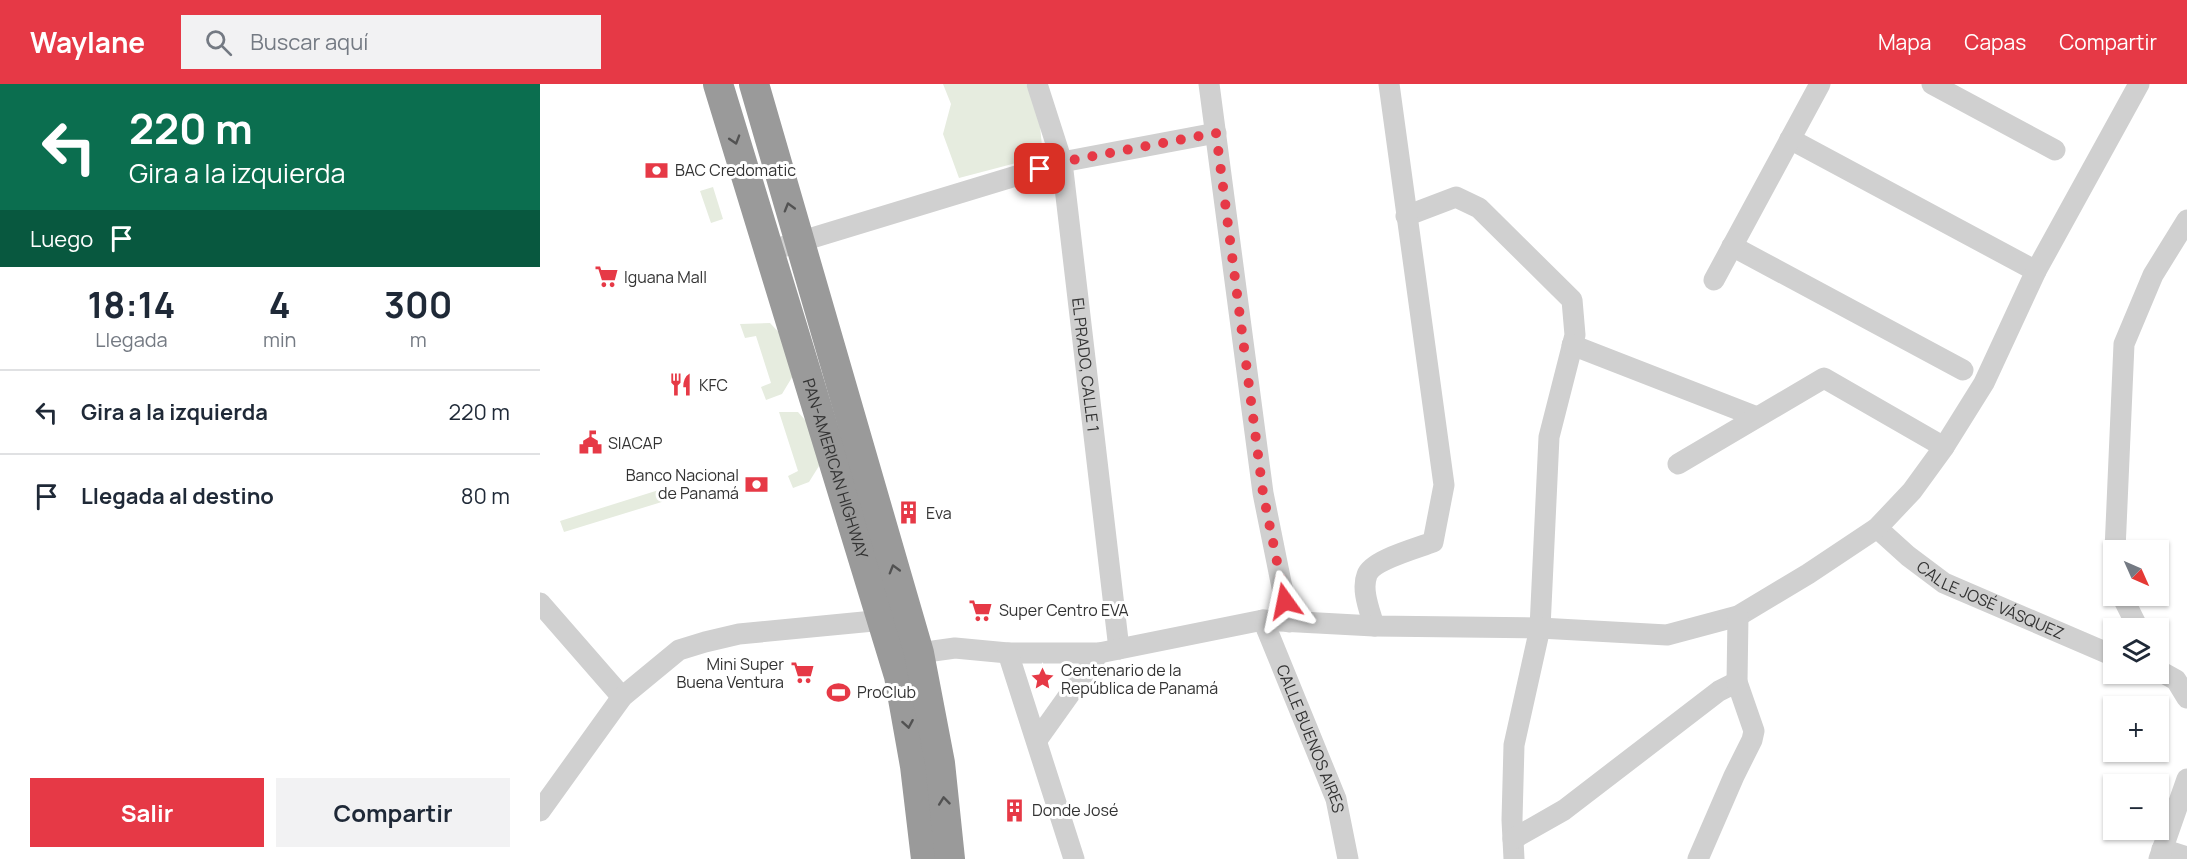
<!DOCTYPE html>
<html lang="es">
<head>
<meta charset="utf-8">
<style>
  body { margin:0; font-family:Manrope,sans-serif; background:#f2f2f3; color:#1f2937; height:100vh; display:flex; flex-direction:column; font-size:22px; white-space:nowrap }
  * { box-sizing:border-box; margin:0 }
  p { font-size:20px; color:#747a83 }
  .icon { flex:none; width:33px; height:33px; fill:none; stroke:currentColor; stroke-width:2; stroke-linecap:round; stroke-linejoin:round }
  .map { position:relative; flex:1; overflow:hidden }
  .panel { display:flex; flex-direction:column; background:#fff; width:540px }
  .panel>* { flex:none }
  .guide { background:#0b6e4f; color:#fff; overflow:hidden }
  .needle { width:39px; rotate:135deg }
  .controls { position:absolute; left:1563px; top:456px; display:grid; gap:12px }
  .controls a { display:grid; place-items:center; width:66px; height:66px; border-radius:0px; background:#fff; box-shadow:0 2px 4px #0004; font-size:30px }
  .pin { position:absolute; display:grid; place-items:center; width:51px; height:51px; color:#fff; margin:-26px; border-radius:12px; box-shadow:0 3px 9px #0006 }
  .me { position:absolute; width:66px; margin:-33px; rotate:348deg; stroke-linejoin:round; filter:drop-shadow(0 0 4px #0008) }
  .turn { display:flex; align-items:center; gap:21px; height:126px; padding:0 30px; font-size:27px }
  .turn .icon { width:78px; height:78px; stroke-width:2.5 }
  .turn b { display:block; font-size:42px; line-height:51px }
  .then { display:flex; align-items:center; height:57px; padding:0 30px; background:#0003; gap:12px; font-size:22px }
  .eta { display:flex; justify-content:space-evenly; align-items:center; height:102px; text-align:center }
  .eta b { font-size:36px; font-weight:700; line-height:42px }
  .action { display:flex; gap:12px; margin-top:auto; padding:12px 30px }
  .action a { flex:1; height:69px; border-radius:0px; background:#e63946; color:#fff; font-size:24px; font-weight:700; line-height:69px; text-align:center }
  .action a+a { background:#f2f2f3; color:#1f2937 }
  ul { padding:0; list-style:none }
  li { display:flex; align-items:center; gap:18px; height:84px; padding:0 30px; border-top:2px solid #e0e1e3 }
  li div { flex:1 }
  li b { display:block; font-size:22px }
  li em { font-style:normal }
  header { display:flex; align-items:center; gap:36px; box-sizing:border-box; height:84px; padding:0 30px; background:#e63946; color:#fff }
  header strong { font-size:28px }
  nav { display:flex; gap:33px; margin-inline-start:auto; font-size:21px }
  .search { width:420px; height:54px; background:#f2f2f3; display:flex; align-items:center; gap:15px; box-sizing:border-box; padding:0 21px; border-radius:0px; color:#747a83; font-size:22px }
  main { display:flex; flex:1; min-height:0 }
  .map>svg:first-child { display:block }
  .green { fill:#e6ecdf }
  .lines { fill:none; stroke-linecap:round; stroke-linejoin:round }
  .minor { stroke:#d0d0d0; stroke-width:21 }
  .highway { stroke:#9a9a9a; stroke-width:30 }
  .oneway { stroke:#525252 }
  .route { stroke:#e63946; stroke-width:10; stroke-dasharray:0 18 }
  .labels { text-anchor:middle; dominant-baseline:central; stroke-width:6; stroke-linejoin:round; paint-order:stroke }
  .poi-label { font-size:16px; fill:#333; stroke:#fff; text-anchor:start }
  .street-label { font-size:16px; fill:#333; stroke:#fff }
</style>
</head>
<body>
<header>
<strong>Waylane</strong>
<div class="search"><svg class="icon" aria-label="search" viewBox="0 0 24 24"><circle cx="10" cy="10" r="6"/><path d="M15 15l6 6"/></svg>Buscar aquí</div>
<nav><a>Mapa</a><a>Capas</a><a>Compartir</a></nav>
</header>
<main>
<section class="panel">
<div class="guide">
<div class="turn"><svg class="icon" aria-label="left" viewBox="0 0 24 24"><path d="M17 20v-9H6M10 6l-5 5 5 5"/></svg><div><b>220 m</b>Gira a la izquierda</div></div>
<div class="then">Luego<svg class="icon" aria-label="arrive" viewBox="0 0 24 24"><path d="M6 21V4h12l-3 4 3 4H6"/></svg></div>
</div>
<div class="eta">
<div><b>18:14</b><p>Llegada</p></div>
<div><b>4</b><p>min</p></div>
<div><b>300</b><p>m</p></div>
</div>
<ul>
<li><svg class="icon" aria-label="left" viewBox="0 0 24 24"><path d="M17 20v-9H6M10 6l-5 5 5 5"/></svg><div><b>Gira a la izquierda</b></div><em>220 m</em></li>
<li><svg class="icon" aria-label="arrive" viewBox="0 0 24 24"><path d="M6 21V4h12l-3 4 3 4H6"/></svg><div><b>Llegada al destino</b></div><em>80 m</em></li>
</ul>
<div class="action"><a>Salir</a><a>Compartir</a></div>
</section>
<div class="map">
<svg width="1647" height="775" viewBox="0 0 1647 775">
  <rect width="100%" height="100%" fill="#fff"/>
  <!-- green -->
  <path class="green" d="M403,0H486L499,32L503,72L419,94L403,50L411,20Z
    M173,103L183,135L171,139L160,107Z
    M230,239L246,256L257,285L242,310L226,316L221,303L231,299L216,252L205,254L200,240Z
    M239,328H258L273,345L284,374L269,398L253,404L248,392L258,387Z
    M122,405L125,417L24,448L20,437Z"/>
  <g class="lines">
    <!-- minor -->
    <g class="minor">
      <path id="s1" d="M497,0L522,78L579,565"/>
      <path d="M669,0L723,409L749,538"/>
      <path d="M1392,0L1515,66"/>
      <path d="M1250,55L1496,187"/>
      <path d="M866,132L916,113L939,124L1032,216L1035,251L1009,353L1000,544L974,661L972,736L974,775"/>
      <path d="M1192,162L1423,286"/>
      <path d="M229,167L522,78L676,49"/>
      <path d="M1174,196L1280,0"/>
      <path d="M1032,261L1217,333"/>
      <path d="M1138,380L1284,294L1404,363"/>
      <path id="s2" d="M1337,444L1368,472L1404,499L1574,572"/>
      <path d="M1575,466L1584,260L1613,191L1647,136"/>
      <path d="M1582,512L1598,544"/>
      <path d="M0,519L82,613"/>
      <path id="s3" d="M723,536L796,715L808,775"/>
      <path d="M834,542C830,527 821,506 827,491C832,476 878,464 893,458L904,401L849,0"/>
      <path d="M379,569L415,564L468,569H559L723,536L834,542L1000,544L1127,551L1198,532L1268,490L1337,444L1372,407L1404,363L1444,299L1496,187L1599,0"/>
      <path d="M468,569L534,775"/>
      <path d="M1618,586L1636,596L1647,614"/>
      <path d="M497,656L559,569"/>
      <path d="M0,727L82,613L139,566L165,558L199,550L344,536"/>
      <path d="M973,755L1024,726L1179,607L1197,598"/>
      <path d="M1622,765L1647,773"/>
      <path d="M1158,775L1194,692L1212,656L1214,647L1197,598L1198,532"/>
      <path d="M1619,775L1647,695"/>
    </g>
    <!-- highway -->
    <g class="highway">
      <path id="s4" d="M178,0L359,592L375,682L386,775"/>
      <path d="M214,0L379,569L400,679L410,775"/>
    </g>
  </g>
  <!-- one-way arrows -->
  <defs><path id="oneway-chevron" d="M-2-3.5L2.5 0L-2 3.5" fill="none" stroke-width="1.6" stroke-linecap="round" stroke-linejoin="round" transform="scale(1.5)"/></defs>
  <g class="oneway">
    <use href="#oneway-chevron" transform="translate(195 56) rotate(73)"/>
    <use href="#oneway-chevron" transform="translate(249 123) rotate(-106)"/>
    <use href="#oneway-chevron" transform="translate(354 485) rotate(-106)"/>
    <use href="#oneway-chevron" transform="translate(368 640) rotate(80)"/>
    <use href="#oneway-chevron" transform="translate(404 717) rotate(-96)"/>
  </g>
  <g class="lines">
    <!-- route -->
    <path class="route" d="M500,85L522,78L676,49L723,409L745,517"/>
  </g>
  <!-- icons -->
  <defs>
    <symbol id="bank-bare" viewBox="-9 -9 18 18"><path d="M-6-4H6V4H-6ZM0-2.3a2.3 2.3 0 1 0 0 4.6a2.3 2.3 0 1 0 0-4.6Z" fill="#e63946" stroke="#fff" stroke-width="2.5" paint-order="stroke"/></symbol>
    <symbol id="supermarket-bare" viewBox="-9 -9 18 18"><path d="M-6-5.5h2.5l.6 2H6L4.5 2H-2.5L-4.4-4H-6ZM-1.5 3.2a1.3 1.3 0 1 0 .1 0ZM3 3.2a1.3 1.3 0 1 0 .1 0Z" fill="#e63946" stroke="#fff" stroke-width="2.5" paint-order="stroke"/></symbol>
    <symbol id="restaurant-bare" viewBox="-9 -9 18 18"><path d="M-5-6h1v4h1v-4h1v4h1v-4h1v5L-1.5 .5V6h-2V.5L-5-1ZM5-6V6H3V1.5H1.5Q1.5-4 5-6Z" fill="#e63946" stroke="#fff" stroke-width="2.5" paint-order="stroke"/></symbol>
    <symbol id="civic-bare" viewBox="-9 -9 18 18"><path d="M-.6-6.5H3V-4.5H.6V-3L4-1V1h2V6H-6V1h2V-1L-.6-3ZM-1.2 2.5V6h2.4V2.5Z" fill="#e63946" stroke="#fff" stroke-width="2.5" paint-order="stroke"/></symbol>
    <symbol id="building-bare" viewBox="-9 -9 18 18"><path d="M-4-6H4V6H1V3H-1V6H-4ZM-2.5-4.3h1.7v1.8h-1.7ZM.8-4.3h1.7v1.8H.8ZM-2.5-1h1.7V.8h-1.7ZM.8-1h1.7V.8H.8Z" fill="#e63946" stroke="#fff" stroke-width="2.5" paint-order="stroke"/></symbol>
    <symbol id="sight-bare" viewBox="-9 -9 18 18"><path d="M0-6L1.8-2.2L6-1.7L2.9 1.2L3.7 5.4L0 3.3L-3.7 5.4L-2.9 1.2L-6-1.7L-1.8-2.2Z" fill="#e63946" stroke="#fff" stroke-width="2.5" paint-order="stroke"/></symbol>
    <symbol id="stadium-bare" viewBox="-9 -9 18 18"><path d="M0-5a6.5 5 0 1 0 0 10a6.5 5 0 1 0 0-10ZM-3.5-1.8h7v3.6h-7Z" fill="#e63946" stroke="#fff" stroke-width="2.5" paint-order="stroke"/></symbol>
  </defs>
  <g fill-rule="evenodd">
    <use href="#bank-bare" x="100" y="70" width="33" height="33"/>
    <use href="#supermarket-bare" x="50" y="176" width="33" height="33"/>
    <use href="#restaurant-bare" x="124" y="284" width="33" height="33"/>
    <use href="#civic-bare" x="34" y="342" width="33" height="33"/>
    <use href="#bank-bare" x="200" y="384" width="33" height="33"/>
    <use href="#building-bare" x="352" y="412" width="33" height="33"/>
    <use href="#supermarket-bare" x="424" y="510" width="33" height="33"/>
    <use href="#supermarket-bare" x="246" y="572" width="33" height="33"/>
    <use href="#sight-bare" x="486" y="578" width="33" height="33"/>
    <use href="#stadium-bare" x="282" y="592" width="33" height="33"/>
    <use href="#building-bare" x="458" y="710" width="33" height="33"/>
  </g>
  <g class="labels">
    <!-- poi labels -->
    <g class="poi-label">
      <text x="135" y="86">BAC Credomatic</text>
      <text x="84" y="193">Iguana Mall</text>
      <text x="159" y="301">KFC</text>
      <text x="68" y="359">SIACAP</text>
      <text x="199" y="391" text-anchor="end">Banco Nacional<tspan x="199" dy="18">de Panamá</tspan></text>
      <text x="386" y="429">Eva</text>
      <text x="459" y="526">Super Centro EVA</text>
      <text x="244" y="580" text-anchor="end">Mini Super<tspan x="244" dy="18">Buena Ventura</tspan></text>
      <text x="521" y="586">Centenario de la<tspan x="521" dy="18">República de Panamá</tspan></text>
      <text x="317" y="608">ProClub</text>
      <text x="492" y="726">Donde José</text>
    </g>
    <!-- street labels -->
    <g class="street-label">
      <text stroke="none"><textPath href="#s1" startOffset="286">EL PRADO, CALLE 1</textPath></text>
      <text stroke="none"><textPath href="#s4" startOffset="402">PAN-AMERICAN HIGHWAY</textPath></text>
      <text stroke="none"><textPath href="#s2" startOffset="136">CALLE JOSÉ VÁSQUEZ</textPath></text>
      <text stroke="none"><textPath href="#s3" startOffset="128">CALLE BUENOS AIRES</textPath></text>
    </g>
  </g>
</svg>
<div class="controls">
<a><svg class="needle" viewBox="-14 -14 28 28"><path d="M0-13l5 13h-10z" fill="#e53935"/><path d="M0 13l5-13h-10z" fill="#747a83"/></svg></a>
<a><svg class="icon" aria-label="layers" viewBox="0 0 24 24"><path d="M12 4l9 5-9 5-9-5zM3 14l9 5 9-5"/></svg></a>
<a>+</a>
<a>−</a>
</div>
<div class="pin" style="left:500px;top:85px;background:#d93025"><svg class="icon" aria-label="arrive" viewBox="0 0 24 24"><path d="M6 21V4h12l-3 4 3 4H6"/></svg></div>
<svg class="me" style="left:745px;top:517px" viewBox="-20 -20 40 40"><path d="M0-17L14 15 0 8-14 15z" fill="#e63946" stroke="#fff" stroke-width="4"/></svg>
</div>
</main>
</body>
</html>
